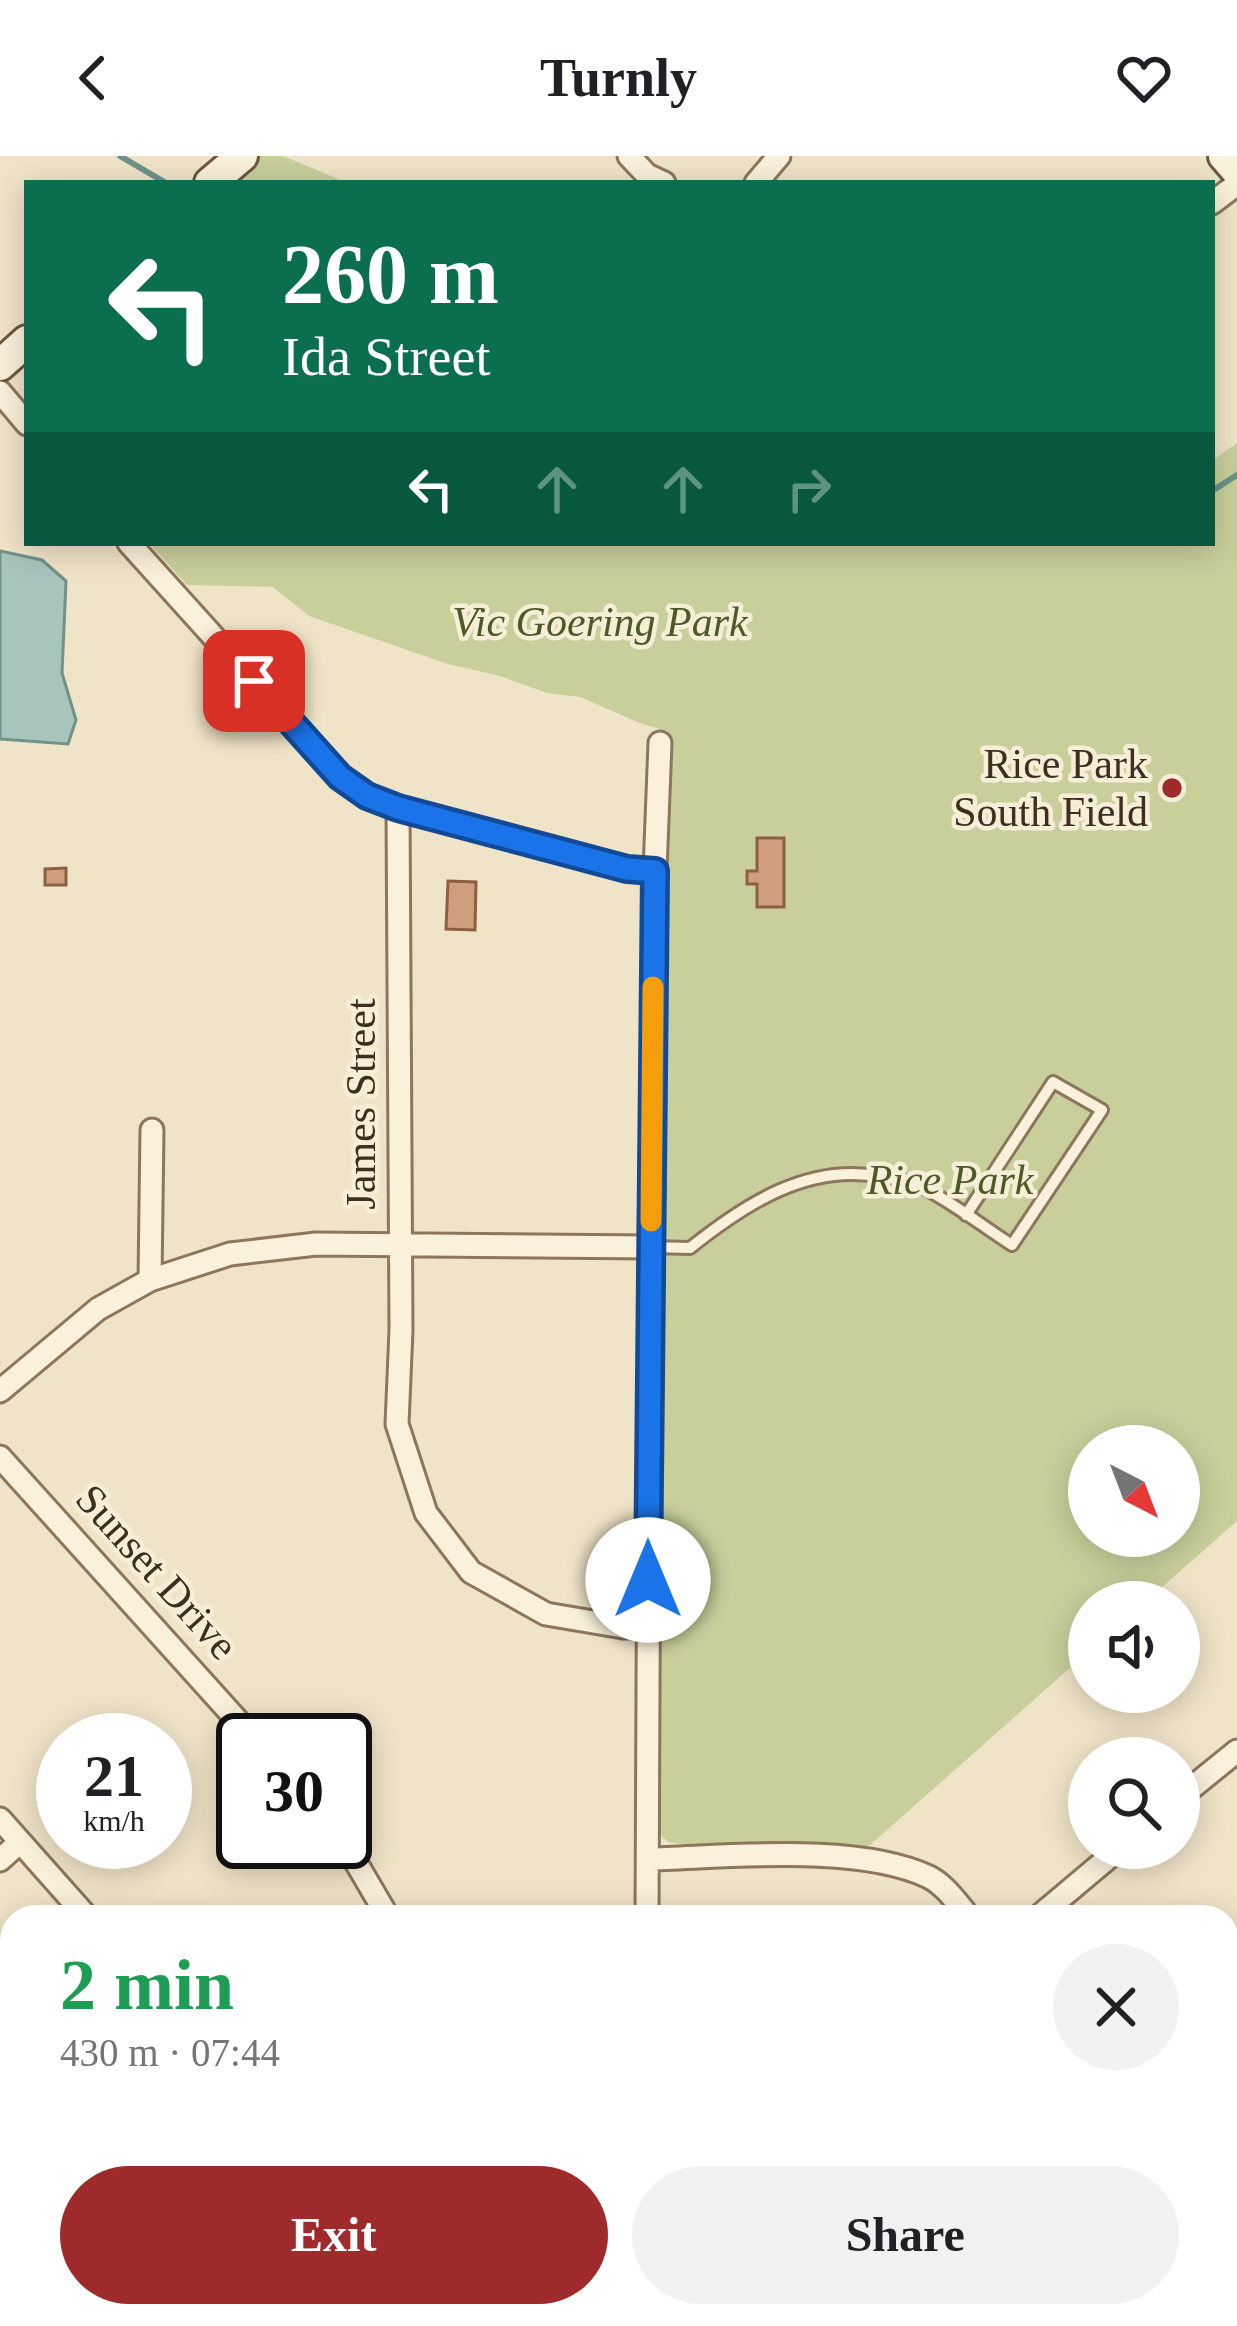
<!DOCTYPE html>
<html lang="en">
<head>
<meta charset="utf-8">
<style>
  body { margin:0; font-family:Georgia,serif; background:#f2f2f2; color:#202124; height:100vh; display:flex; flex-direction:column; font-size:45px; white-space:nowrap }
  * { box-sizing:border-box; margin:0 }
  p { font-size:39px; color:#757577 }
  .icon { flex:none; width:66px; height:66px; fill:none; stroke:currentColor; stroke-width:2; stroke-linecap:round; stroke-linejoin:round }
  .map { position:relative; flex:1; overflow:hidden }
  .drawer { position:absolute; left:0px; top:1749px; width:1239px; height:423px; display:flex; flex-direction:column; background:#fff; border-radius:36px 36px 0 0; box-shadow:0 6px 30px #0003 }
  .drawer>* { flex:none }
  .guide { position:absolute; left:24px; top:24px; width:1191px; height:366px; border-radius:0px; box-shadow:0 6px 30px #0003; background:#0b6e4f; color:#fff; overflow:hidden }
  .needle { width:78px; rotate:138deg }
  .controls { position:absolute; left:1068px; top:1269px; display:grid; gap:24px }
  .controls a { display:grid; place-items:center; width:132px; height:132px; border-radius:50%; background:#fff; box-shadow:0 6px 30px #0003; font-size:60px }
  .speed { position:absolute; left:36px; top:1557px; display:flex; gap:24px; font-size:60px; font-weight:700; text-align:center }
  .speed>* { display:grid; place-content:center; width:156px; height:156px; border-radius:50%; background:#fff; box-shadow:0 6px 30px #0003; line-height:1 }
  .speed small { font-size:30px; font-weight:400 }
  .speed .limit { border:6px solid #111; border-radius:18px; background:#fff; color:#111 }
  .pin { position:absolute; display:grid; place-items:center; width:102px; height:102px; color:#fff; margin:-51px; border-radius:24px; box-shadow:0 6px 18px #0006 }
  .me { position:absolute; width:132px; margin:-66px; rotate:0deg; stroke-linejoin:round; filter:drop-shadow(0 0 9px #0008) }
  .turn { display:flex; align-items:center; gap:42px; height:252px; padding:0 60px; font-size:54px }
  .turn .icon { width:156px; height:156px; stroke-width:2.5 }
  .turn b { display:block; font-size:84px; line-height:102px }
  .lanes { display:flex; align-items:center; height:114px; padding:0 60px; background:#0003; justify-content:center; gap:60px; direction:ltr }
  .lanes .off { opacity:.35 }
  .round { display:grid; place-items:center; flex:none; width:126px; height:126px; border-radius:63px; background:#f2f2f2 }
  .headline { display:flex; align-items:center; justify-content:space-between; height:204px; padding:0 60px }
  h1 { font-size:72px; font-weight:600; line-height:90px; color:#1e9e55 }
  .primary-button { display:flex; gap:24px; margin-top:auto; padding:24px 60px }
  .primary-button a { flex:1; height:138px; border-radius:72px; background:#9e2a2b; color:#fff; font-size:48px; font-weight:600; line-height:138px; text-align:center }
  .primary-button a+a { background:#f2f2f2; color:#202124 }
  header { display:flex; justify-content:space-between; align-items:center; height:156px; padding:0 60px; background:#fff; font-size:54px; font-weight:600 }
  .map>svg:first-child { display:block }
  .green { fill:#c9cf9b; fill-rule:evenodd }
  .water { fill:#a9c4bc; stroke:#6f938a; stroke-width:3 }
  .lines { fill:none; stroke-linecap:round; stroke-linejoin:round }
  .stream { stroke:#6f938a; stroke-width:6 }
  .building { fill:#cf9f7d; stroke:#8d5f41; stroke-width:3 }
  .lane-casing { stroke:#8d765c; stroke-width:16 }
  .street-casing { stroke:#8d765c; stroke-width:27 }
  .secondary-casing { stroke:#6f573f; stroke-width:36 }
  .lane { stroke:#faf1dc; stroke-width:10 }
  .street { stroke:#faf1dc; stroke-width:21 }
  .secondary { stroke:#faf1dc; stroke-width:30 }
  .route-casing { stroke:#114b97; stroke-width:30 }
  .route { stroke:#1a73e8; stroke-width:21 }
  .slow { stroke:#f59e0b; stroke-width:21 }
  .poi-dot { fill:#9e2a2b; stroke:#f7eed8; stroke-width:4.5 }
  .labels { text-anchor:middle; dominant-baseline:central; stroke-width:9; stroke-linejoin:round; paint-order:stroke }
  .park-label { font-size:42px; font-style:italic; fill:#4d5a26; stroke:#f7eed8 }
  .poi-label { font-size:42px; fill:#3d2e20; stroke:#f7eed8; text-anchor:end }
  .street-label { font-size:42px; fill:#3d2e20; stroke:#f7eed8 }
</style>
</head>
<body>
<header><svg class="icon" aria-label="back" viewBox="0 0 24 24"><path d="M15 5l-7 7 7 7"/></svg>Turnly<svg class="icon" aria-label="heart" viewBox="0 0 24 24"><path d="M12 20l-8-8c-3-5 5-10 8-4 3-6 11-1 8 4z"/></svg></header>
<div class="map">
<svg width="1237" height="2170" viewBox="0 0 1237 2170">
  <rect width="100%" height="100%" fill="#f0e4c8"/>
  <!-- green -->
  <path class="green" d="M260,0H283L348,27H228Z
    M1237,287V1365L1145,1446H1089V1495L869,1690L686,1689L668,1686L658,1676L668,575L642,568L580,541L547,537L500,520L448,508L309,460L273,431L187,429L149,387H1212V305ZM1089,1290H1179V1380H1089Z"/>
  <!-- water -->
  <path class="water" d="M0,395L42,404L66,425L62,517L76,564L68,588L0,583Z"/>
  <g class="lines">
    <!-- stream -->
    <path class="stream" d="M120,0L166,27
      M1212,335L1237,319"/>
  </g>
  <!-- building -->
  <path class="building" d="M757,682H784V751H757V728H747V715H757Z
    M66,712V729H45V713Z
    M448,725L476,726L475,774L446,773Z
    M12,1949V1981L0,1966V1959Z"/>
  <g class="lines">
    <defs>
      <path id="lane" d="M650,1091L690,1092C745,1048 809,1006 882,1021C894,1023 908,1024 918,1029C951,1045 982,1070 1012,1089L1102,954L1053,926L966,1059"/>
      <path id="street" d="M629,0L647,19L664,27
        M756,27L779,0
        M1212,47L1237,28
        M0,236L27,268
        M129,387L340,621L367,640L398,652L627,713L655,715
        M398,652L401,1174L397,1268L426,1357L471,1416L546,1458L623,1471H648
        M150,1124L152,974
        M0,1235L98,1153L150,1124L230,1098L316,1088L650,1091
        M0,1301L255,1584
        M1179,1642L1237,1595
        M0,1663L87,1761
        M344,1686L388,1761
        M648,1703C728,1701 858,1687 929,1721C945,1729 958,1748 969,1761
        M0,1704L20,1686
        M647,1761L650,1091L655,715L660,587
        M1038,1761L1120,1692
        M400,2160V2170
        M644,2160V2170
        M1225,2160L1233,2170
        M16,2170L27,2160
        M891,2170L892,2160"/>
      <path id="secondary" d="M1224,0L1237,15
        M210,27L242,0
        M0,209L27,185"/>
    </defs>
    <!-- lane casing -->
    <use href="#lane" class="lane-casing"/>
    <!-- street casing -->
    <use href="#street" class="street-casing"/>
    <!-- secondary casing -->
    <use href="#secondary" class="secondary-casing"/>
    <!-- lane -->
    <use href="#lane" class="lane"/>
    <!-- street -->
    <use href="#street" class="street"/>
    <!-- secondary -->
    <use href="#secondary" class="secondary"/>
  </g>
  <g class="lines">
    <defs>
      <path id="route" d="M254,525L340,621L367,640L398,652L627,713L655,715L648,1424"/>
    </defs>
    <!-- route casing -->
    <use href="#route" class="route-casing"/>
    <!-- route -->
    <use href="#route" class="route"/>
    <!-- slow -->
    <path class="slow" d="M651,1065L653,831"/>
  </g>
  <!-- markers -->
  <circle class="poi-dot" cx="1172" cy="632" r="12"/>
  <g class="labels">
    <!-- park labels -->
    <g class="park-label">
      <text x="600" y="466">Vic Goering Park</text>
      <text x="950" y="1024">Rice Park</text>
    </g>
    <!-- poi labels -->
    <g class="poi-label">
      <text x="1148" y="608">Rice Park<tspan x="1148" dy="48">South Field</tspan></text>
    </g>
    <!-- street labels -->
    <g class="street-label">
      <text transform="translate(361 948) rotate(-90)">James Street</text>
      <text transform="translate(157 1416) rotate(48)">Sunset Drive</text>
    </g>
  </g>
</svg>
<div class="controls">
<a><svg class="needle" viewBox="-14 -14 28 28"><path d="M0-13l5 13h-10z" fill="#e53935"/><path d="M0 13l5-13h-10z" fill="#757577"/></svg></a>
<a><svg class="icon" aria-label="sound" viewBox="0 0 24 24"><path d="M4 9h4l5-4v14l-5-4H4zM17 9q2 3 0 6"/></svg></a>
<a><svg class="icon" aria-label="search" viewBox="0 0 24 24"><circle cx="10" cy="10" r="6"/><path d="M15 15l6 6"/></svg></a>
</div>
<div class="speed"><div>21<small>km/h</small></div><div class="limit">30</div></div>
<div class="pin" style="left:254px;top:525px;background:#d93025"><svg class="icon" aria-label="arrive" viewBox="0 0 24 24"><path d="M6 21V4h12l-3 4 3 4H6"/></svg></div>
<svg class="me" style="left:648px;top:1424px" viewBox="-20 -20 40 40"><circle r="19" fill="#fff"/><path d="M0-13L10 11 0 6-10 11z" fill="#1a73e8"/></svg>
<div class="guide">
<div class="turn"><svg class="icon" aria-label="left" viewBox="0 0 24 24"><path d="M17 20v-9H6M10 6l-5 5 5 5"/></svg><div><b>260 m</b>Ida Street</div></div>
<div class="lanes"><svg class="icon" aria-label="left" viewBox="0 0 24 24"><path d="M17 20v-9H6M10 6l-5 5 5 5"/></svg><svg class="icon off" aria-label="ahead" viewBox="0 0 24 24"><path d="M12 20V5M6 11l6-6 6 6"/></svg><svg class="icon off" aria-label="ahead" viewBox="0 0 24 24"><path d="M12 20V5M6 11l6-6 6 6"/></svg><svg class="icon off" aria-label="right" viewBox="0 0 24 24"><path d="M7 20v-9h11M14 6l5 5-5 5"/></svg></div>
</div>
<section class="drawer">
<div class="headline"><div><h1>2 min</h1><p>430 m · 07:44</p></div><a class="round"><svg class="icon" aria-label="close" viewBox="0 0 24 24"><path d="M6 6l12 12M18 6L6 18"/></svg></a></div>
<div class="primary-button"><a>Exit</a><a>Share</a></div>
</section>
</div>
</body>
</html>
